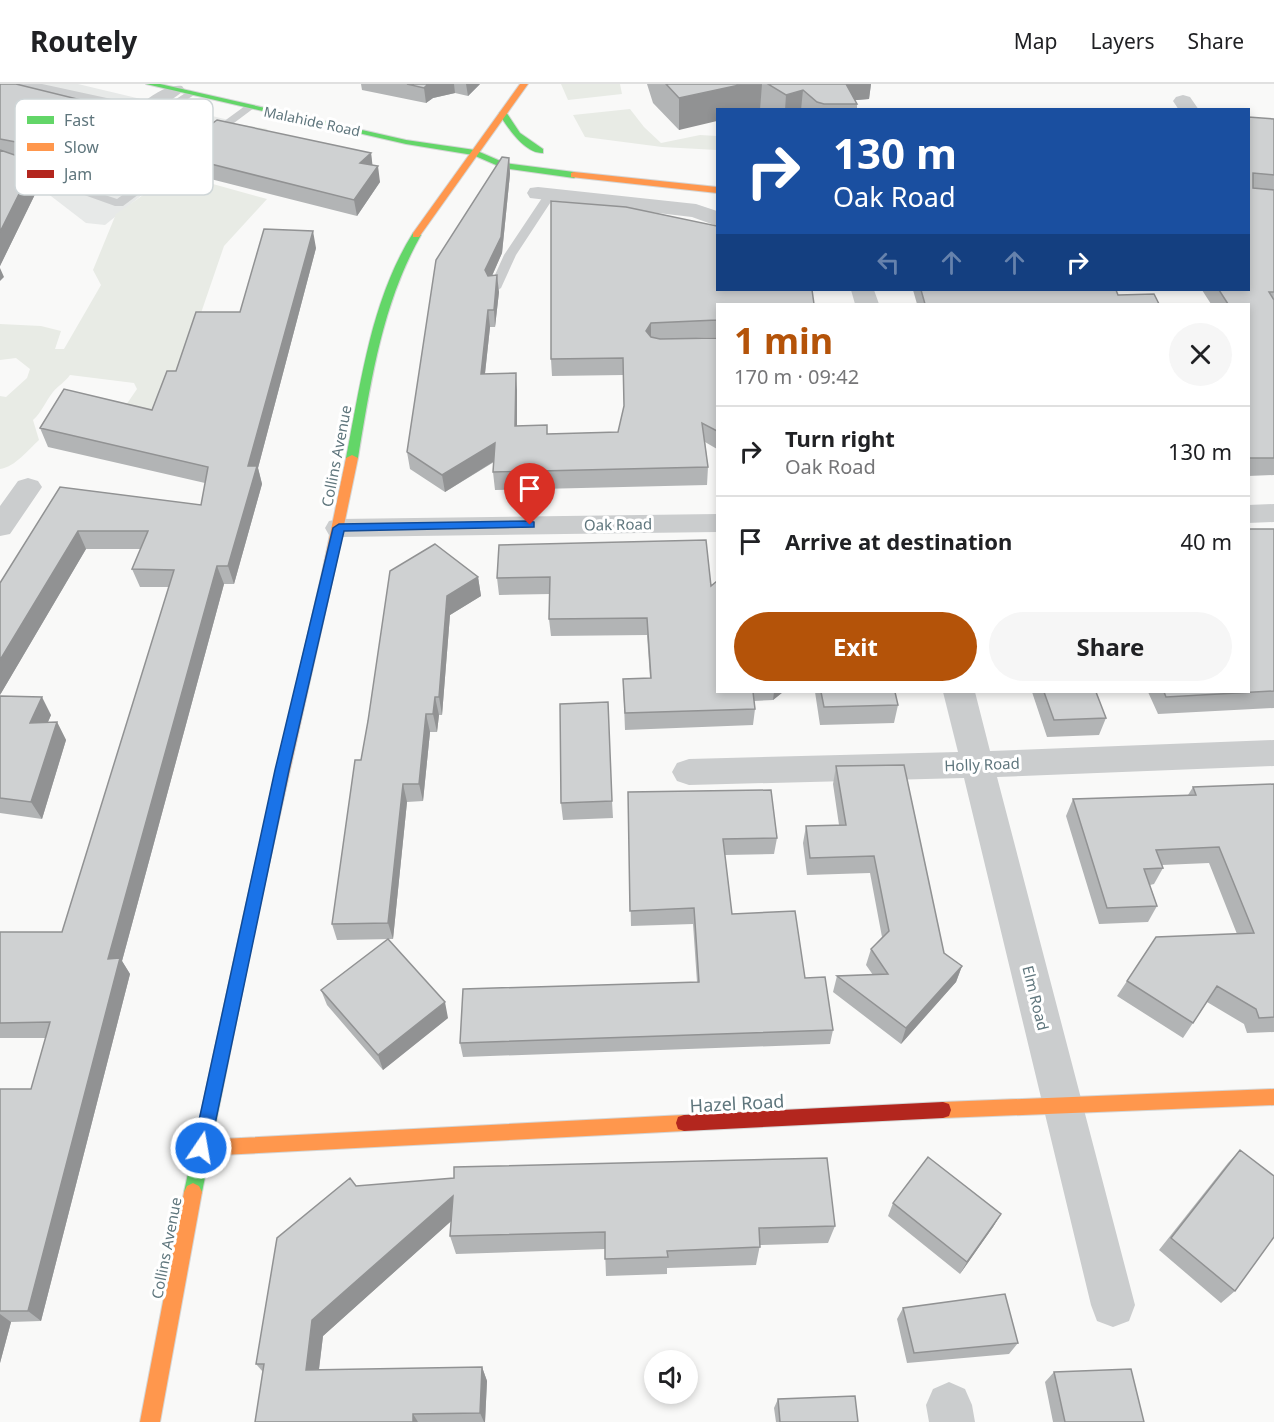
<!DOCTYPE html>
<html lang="en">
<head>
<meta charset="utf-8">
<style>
  body { margin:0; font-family:"Noto Sans",sans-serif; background:#f6f6f6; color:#202124; height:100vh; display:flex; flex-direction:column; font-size:22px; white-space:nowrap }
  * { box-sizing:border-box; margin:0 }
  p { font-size:20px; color:#757577 }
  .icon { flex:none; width:33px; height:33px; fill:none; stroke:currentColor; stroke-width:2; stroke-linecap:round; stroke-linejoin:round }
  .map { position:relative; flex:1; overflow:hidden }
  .sheet { position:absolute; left:716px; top:219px; width:534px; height:390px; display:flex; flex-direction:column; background:#fff; border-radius:0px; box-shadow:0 3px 9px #0003 }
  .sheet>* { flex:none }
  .top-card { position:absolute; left:716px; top:24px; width:534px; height:183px; border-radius:0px; box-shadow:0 3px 9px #0003; background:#1a4fa0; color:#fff; overflow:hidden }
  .fabs { position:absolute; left:644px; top:1266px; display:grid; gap:12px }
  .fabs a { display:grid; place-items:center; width:54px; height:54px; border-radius:50%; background:#fff; box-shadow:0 3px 9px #0003; font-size:30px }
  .pin { position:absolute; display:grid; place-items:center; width:51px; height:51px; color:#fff; margin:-62px -26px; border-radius:50% 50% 50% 0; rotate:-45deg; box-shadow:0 0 6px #0007 }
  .pin .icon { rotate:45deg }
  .me { position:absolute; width:66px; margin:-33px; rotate:12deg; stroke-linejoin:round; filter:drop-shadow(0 0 4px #0008) }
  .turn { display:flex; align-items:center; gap:21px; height:126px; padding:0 18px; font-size:27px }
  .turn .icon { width:78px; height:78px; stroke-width:2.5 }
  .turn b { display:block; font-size:42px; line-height:51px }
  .lanes { display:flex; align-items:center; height:57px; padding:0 18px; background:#0003; justify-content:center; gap:30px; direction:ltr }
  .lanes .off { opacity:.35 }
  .round { display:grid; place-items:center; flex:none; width:63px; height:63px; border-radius:32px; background:#f6f6f6 }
  .head { display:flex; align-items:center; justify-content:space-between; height:102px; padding:0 18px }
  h1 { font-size:36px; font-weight:700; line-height:45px; color:#b45309 }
  .action { display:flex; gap:12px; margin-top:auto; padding:12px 18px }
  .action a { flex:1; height:69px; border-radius:36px; background:#b45309; color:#fff; font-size:24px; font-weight:700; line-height:69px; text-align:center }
  .action a+a { background:#f6f6f6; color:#202124 }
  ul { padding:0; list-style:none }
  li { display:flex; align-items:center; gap:18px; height:90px; padding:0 18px; border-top:2px solid #e0e0e0 }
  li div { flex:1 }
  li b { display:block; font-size:22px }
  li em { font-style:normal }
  header { display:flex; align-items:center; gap:36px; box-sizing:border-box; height:84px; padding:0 30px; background:#fff; border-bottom:2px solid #e0e0e0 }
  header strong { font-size:28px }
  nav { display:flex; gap:33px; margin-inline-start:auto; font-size:21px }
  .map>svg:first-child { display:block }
  .built { fill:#e7e9e8 }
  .green { fill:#e8ebe5 }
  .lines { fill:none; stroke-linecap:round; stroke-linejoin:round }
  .fast-casing { stroke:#d4d6d6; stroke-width:2 }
  .slow-casing { stroke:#d4d6d6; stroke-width:2 }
  .jam-casing { stroke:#d4d6d6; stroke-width:2 }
  .lane { fill:#cbcdce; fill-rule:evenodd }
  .street { fill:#cbcdce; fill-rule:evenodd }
  .fast { fill:#63d668; fill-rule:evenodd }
  .slow { fill:#ff974d; fill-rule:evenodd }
  .jam { fill:#b3261e; fill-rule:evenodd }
  .wall { fill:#b2b4b5; fill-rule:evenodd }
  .shaded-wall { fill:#919293 }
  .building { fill:#cfd1d2; stroke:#919293; stroke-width:1.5 }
  .route { fill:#1a73e8; stroke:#114b97; stroke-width:1.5 }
  .labels { text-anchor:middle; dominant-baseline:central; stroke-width:6; stroke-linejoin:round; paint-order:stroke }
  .far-street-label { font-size:14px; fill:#5f767d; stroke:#fff }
  .street-label { font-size:15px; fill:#5f767d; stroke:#fff }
  .near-street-label { font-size:18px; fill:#5f767d; stroke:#fff }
  .key { fill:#fff; stroke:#cfd6d8; stroke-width:1.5 }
  .key-label { font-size:16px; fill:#5f767d }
</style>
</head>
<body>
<header>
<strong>Routely</strong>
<nav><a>Map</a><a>Layers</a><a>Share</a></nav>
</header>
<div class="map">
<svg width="1274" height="1338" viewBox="0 0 1274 1338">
  <rect width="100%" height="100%" fill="#f9f9f8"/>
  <!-- built -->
  <path class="built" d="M0,0H78L233,37L105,141L86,139L12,82Z"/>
  <!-- green -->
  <path class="green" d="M561,0H620L622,10L568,16Z
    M630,25L644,43L661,59L700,51L717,52V66L662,63L585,53L573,31Z
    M243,41L268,45L202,97L267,115L224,162L190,261L161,329L124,324L137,305L134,299L70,291C65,298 58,302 53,308C45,318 42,328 33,336L39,356C28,366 15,383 0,385V312L6,313L27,294L30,285L16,274L0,276V240L41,242L61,247L55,265H64L101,201L93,186L116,130Z"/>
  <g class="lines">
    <defs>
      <path id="fast" d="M146,0H160L406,56L475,66L505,79L574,88L578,91L574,94L503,84L473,71L406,60Z
        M500,28H506L520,49L543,65V69C525,70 508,44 499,30Z
        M413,149L421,151C382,220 371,297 358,374L352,377L348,376L346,374C361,298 371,216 413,149Z
        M250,828L255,829L257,834L202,1108L199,1114L193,1117L187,1114L184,1108L243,834L245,829Z"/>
      <path id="slow" d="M520,0H528L419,153H413V149Z
        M574,88L717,103V109L571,93V89Z
        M352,371L358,374L334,489L257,834L255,839L250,840L245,839L243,834L322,489L346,374Z
        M1274,1005V1021L943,1034L937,1032L935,1026L937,1020L943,1018Z
        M684,1031L690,1033L692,1039L690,1045L684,1047L201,1072L195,1070L193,1064L195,1058L201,1056Z
        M193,1099L199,1102L202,1108L160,1338H140L184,1108L187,1102Z"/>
      <path id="jam" d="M943,1018L949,1020L951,1026L949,1032L943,1034L684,1047L678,1045L676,1039L678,1033L684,1031Z"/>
    </defs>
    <!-- fast casing -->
    <use href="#fast" class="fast-casing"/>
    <!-- slow casing -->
    <use href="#slow" class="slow-casing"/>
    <!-- jam casing -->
    <use href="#jam" class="jam-casing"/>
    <!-- lane -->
    <path class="lane" d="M190,6L195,9L194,11L63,97L117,115L245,22H253L254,24L123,122H115L48,98Z
      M550,106L556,110L516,171L501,204L495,208L490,207L489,204L504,171L546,108Z"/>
    <!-- street -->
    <path class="street" d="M6,0H42L139,21C151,13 166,0 182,2L185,6L149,32L142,34L9,4Z
      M1183,11L1190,13L1199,26H1179L1173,17L1176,13Z
      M538,103L696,120L717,127V142L692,133L530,114L527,109L530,104Z
      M851,206H874L879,220H855Z
      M28,394L38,397L42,403L10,450L0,452V422L18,397Z
      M1274,420V438L1248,439V421Z
      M717,430V448L339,453L329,451L325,444L329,437L339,435Z
      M943,608H975L990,667L1274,656V682L997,693L1135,1221L1129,1237L1113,1243L1097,1237L1091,1221L964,694L689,701L677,697L672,688L677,679L689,675L958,668Z
      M949,1298L965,1305L972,1321L975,1338H929L926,1321L933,1305Z"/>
    <!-- fast -->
    <use href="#fast" class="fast"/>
    <!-- slow -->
    <use href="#slow" class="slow"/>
    <!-- jam -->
    <use href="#jam" class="jam"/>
  </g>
  <!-- wall -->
  <path class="wall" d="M0,0L127,42L147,43L145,36L210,40L205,45L371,69L372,81L380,98L357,132L175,86L171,73L135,97L88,84L84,72L72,80L67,76L53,74L46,84L37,81L42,96L0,182ZM181,51L194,53L184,60Z
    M361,0H480L468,12L455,9L433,14L426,19L362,6Z
    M647,0H871L869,15L855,16L857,20V26H717L679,46L653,19Z
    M1248,33L1274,35V391L1248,392V220H1211L1202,206H1248Z
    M509,74L510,90L502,169L492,192L499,208L495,243H490L485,290L517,306V342L547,341V350L618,348L624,322V291L552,292L551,275V117L717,220V253L675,255L717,254V365L705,358L708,383L707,401L495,406L493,388L494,378L445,408L410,385L407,368Z
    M316,164L258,384L262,400L234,500H224L122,877L130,890L41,1237L11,1238L0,1279V1005H31L46,954H0V848H62L169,503H140L132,485L141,465H86L0,611L60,403L201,421L205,399L48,363L40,344L152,326L176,287L240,228Z
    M913,206H1116L1118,211L1159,220H917Z
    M1274,445V624L1158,630L1148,608H1248Z
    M706,456L717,608H783L773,616L754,617L755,625L753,641L625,646L623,595L650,594L647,551L551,552L549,535L550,510L499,511L497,494Z
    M478,493L481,512L450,531L442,631H439L437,648H430L423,717L407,718L393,855L337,856L332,840L368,637Z
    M815,608H895L898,621L894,639L820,641Z
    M1032,608H1096L1106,634L1099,651L1047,653Z
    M0,612L51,631L48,638H57L66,656L42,735L0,729Z
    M836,682L944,869L962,882L956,898L901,960L833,908L837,892L873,891L866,881L871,865L882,853L870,789L807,791L803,759L806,742L839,741L833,700Z
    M1274,700V948L1247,949L1244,940L1207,918L1183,954L1117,912L1127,897L1237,850L1209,779L1162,781L1163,784L1154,800L1150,801L1157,822L1148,838L1099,840L1066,732L1073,715L1188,711L1193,703Z
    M628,708L777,754L774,770L725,771L732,830L805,894L833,946L830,960L463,973L460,959L697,898L693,840L631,842Z
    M612,717L613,734L563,736L561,719Z
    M321,906L448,934L383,986L327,921Z
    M1240,1066L1235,1207L1221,1219L1159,1166L1228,1079Z
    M356,1102L835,1142L828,1159L760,1161L756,1181L667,1184V1190L606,1192L605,1165L456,1170L450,1152L451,1137L323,1252L319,1286L482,1283L487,1297L485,1338H255L263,1288L256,1280Z
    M893,1119L1001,1130L993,1143L960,1190L888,1132Z
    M903,1224L1018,1259L1009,1270L907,1279L897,1235Z
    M1054,1288L1144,1338H1053L1045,1298Z
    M778,1315L858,1338H776L774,1324Z"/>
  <!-- shaded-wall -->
  <path class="shaded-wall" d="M428,0H454L455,9L433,14L426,19L424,4Z
    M466,0H480L468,12Z
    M744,0H762L760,26H717V37L679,46V14Z
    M837,0H871L869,15L834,18Z
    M803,6L801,26H785L786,11Z
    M122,26L128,44L83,70L84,72L72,80L66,62Z
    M208,31L210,40L204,44L205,48L197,54L195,45L198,38Z
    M181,50L184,63L171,70V73L135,97L131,83Z
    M46,57L53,74L46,84L39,67Z
    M371,69L373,85L360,79Z
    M509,74L510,90L502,169L487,203L485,186Z
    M35,78L42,96L0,182V148Z
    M378,82L380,98L357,132L354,116Z
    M313,147L316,164L258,384L262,400L234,500L228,482L248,382Z
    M0,184L4,193L0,197Z
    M497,191L499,208L495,243L494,226Z
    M488,226L490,243L483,307L481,290Z
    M651,239V256L646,247Z
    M516,289L517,306V359L515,342Z
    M495,359L496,376L445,408L442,391Z
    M78,447L86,465L0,611V576Z
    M217,482L224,500L122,877L130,890L41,1237L28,1227L108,875Z
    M478,493L481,512L450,531L442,631L439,613L447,512Z
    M774,608H783L773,616Z
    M42,613L51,631L40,656L30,639Z
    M435,613L439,631L437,648L433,630Z
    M426,630L430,648L423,717L419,700Z
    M57,638L66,656L42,735L31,718Z
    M403,700L407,718L393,855L388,839Z
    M962,882L956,898L901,960L906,944Z
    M445,918L448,934L383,986L378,971Z
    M453,1112L458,1131L323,1252L317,1300L306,1286L312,1236Z
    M1001,1130L993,1143L960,1190L967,1178Z
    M0,1230L11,1238L0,1279Z
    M482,1283L487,1297L485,1338H484L480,1329Z
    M413,1330L418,1338H413Z"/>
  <!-- building -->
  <path class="building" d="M0,0H16L122,26L66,62L61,58L46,57L39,67L16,58L0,55Z
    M407,0H428L424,4Z
    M666,0H744L679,14Z
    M768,0H846L857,20H824L817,18L803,6L786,11Z
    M1248,33L1274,35V91L1253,89V104L1274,106V208H1269L1274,216V374H1248V220H1228L1219,206H1248Z
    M217,36L371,69L360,79L378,82L354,116L171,70Z
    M0,66L35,78L0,148Z
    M502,73L509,74L501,153L485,186L488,192L497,191L494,226H488L481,290L516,289L515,342L547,341V350L618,348L624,322L623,274L551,275V117L626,123L717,142V206H812L814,220H717V236L651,239L646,247L651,253L660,255L717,254V347L702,339L708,383L493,388L495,359L442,391L407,368L436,176Z
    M264,145L313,147L248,382H257L228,482H217L108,875L120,874L28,1227H0V1005H31L50,938L0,939V848H62L174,486L132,485L148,447H78L0,576V499L60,403L201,421L208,383L40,344L64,305L152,326L167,287H176L196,228H240Z
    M921,206H1116L1118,211L1154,210L1159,220H925Z
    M1248,445H1274V607L1166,613L1164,608H1248Z
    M706,456L711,502L717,497V608H753L755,625L625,629L623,595L651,594L647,534L549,535L550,493L497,494L499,461Z
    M435,460L478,493L447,512L439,613H435L433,630H426L419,700H403L388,839L332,840L355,676H361L368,637L390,487Z
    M821,608H895L898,621L824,623Z
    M1044,608H1096L1106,634L1054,636Z
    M0,612L42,613L30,639L57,638L31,718L0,714Z
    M608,618L612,717L561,719L560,620Z
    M904,681L944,869L962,882L906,944L837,892L888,890L871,865L889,847L874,772L810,774L806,742L846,741L836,682Z
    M1274,700V933L1259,934L1256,925L1217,902L1193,939L1127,897L1156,853L1254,849L1219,763L1156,766L1163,784L1144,785L1157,822L1107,824L1073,715L1196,711L1193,703Z
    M771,706L777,754L723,755L732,830L795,827L805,894L825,893L833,946L460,959L463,905L699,898L694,824L630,827L628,708Z
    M388,855L445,918L378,971L321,906Z
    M1240,1066L1274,1092V1153L1235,1207L1171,1154Z
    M928,1073L1001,1130L967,1178L893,1119Z
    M827,1074L835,1142L759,1144L760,1163L667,1167L668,1173L605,1175V1148L450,1152L453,1112L312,1236L306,1286L482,1283L480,1329L413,1330V1338H255L264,1280H256L277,1154L350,1094L356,1102L454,1094V1083Z
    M1005,1210L1018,1259L914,1269L903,1224Z
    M1131,1285L1144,1338H1065L1054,1288Z
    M855,1312L858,1338H780L778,1315Z"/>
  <!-- route -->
  <path class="route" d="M530,437L534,438V443L344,447L289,686L210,1064L207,1069L201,1072L195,1069L193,1064L275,686L333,444L339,440Z"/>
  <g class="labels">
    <!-- far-street labels -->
    <g class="far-street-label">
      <text transform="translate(312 37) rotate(12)">Malahide Road</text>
    </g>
    <!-- street labels -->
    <g class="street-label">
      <text transform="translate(336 372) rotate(-79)">Collins Avenue</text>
      <text transform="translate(618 440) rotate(-1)">Oak Road</text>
      <text transform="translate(982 680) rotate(-2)">Holly Road</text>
      <text transform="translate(1036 914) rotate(76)">Elm Road</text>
      <text transform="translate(166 1164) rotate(-79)">Collins Avenue</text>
    </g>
    <!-- near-street labels -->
    <g class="near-street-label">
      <text transform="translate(737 1019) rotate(-3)">Hazel Road</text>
    </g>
  </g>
  <!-- legend -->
  <rect x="15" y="15" width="198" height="96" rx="9" class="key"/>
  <rect x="27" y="32" width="27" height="8" fill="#63d668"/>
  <rect x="27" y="59" width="27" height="8" fill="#ff974d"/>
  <rect x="27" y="86" width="27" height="8" fill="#b3261e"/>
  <g class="key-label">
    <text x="64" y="42">Fast</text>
    <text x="64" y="69">Slow</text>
    <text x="64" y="96">Jam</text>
  </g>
</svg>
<div class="fabs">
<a><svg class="icon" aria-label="sound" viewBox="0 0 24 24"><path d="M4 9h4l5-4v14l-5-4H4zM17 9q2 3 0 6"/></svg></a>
</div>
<div class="pin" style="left:530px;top:441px;background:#d93025"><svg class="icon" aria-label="arrive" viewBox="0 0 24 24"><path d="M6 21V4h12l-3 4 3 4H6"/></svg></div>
<svg class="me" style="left:201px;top:1064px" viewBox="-20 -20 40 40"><circle r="17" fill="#1a73e8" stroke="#fff" stroke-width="3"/><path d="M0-11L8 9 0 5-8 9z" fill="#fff"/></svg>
<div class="top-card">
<div class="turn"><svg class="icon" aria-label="right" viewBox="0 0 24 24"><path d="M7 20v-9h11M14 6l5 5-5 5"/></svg><div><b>130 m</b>Oak Road</div></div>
<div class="lanes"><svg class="icon off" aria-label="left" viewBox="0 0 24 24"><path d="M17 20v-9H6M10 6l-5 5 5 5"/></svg><svg class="icon off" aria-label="ahead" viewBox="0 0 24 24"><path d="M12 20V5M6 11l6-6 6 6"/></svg><svg class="icon off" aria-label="ahead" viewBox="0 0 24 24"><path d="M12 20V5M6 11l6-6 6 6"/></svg><svg class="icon" aria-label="right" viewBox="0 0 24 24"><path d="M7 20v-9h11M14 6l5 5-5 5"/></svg></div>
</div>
<section class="sheet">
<div class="head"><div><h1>1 min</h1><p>170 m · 09:42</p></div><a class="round"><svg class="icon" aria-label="close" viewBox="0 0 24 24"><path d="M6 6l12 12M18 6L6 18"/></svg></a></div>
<ul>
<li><svg class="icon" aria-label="right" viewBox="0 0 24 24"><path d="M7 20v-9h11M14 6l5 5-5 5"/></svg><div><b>Turn right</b><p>Oak Road</p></div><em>130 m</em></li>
<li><svg class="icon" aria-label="arrive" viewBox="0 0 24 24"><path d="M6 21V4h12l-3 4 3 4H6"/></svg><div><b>Arrive at destination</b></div><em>40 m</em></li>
</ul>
<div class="action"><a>Exit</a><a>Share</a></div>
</section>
</div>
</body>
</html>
